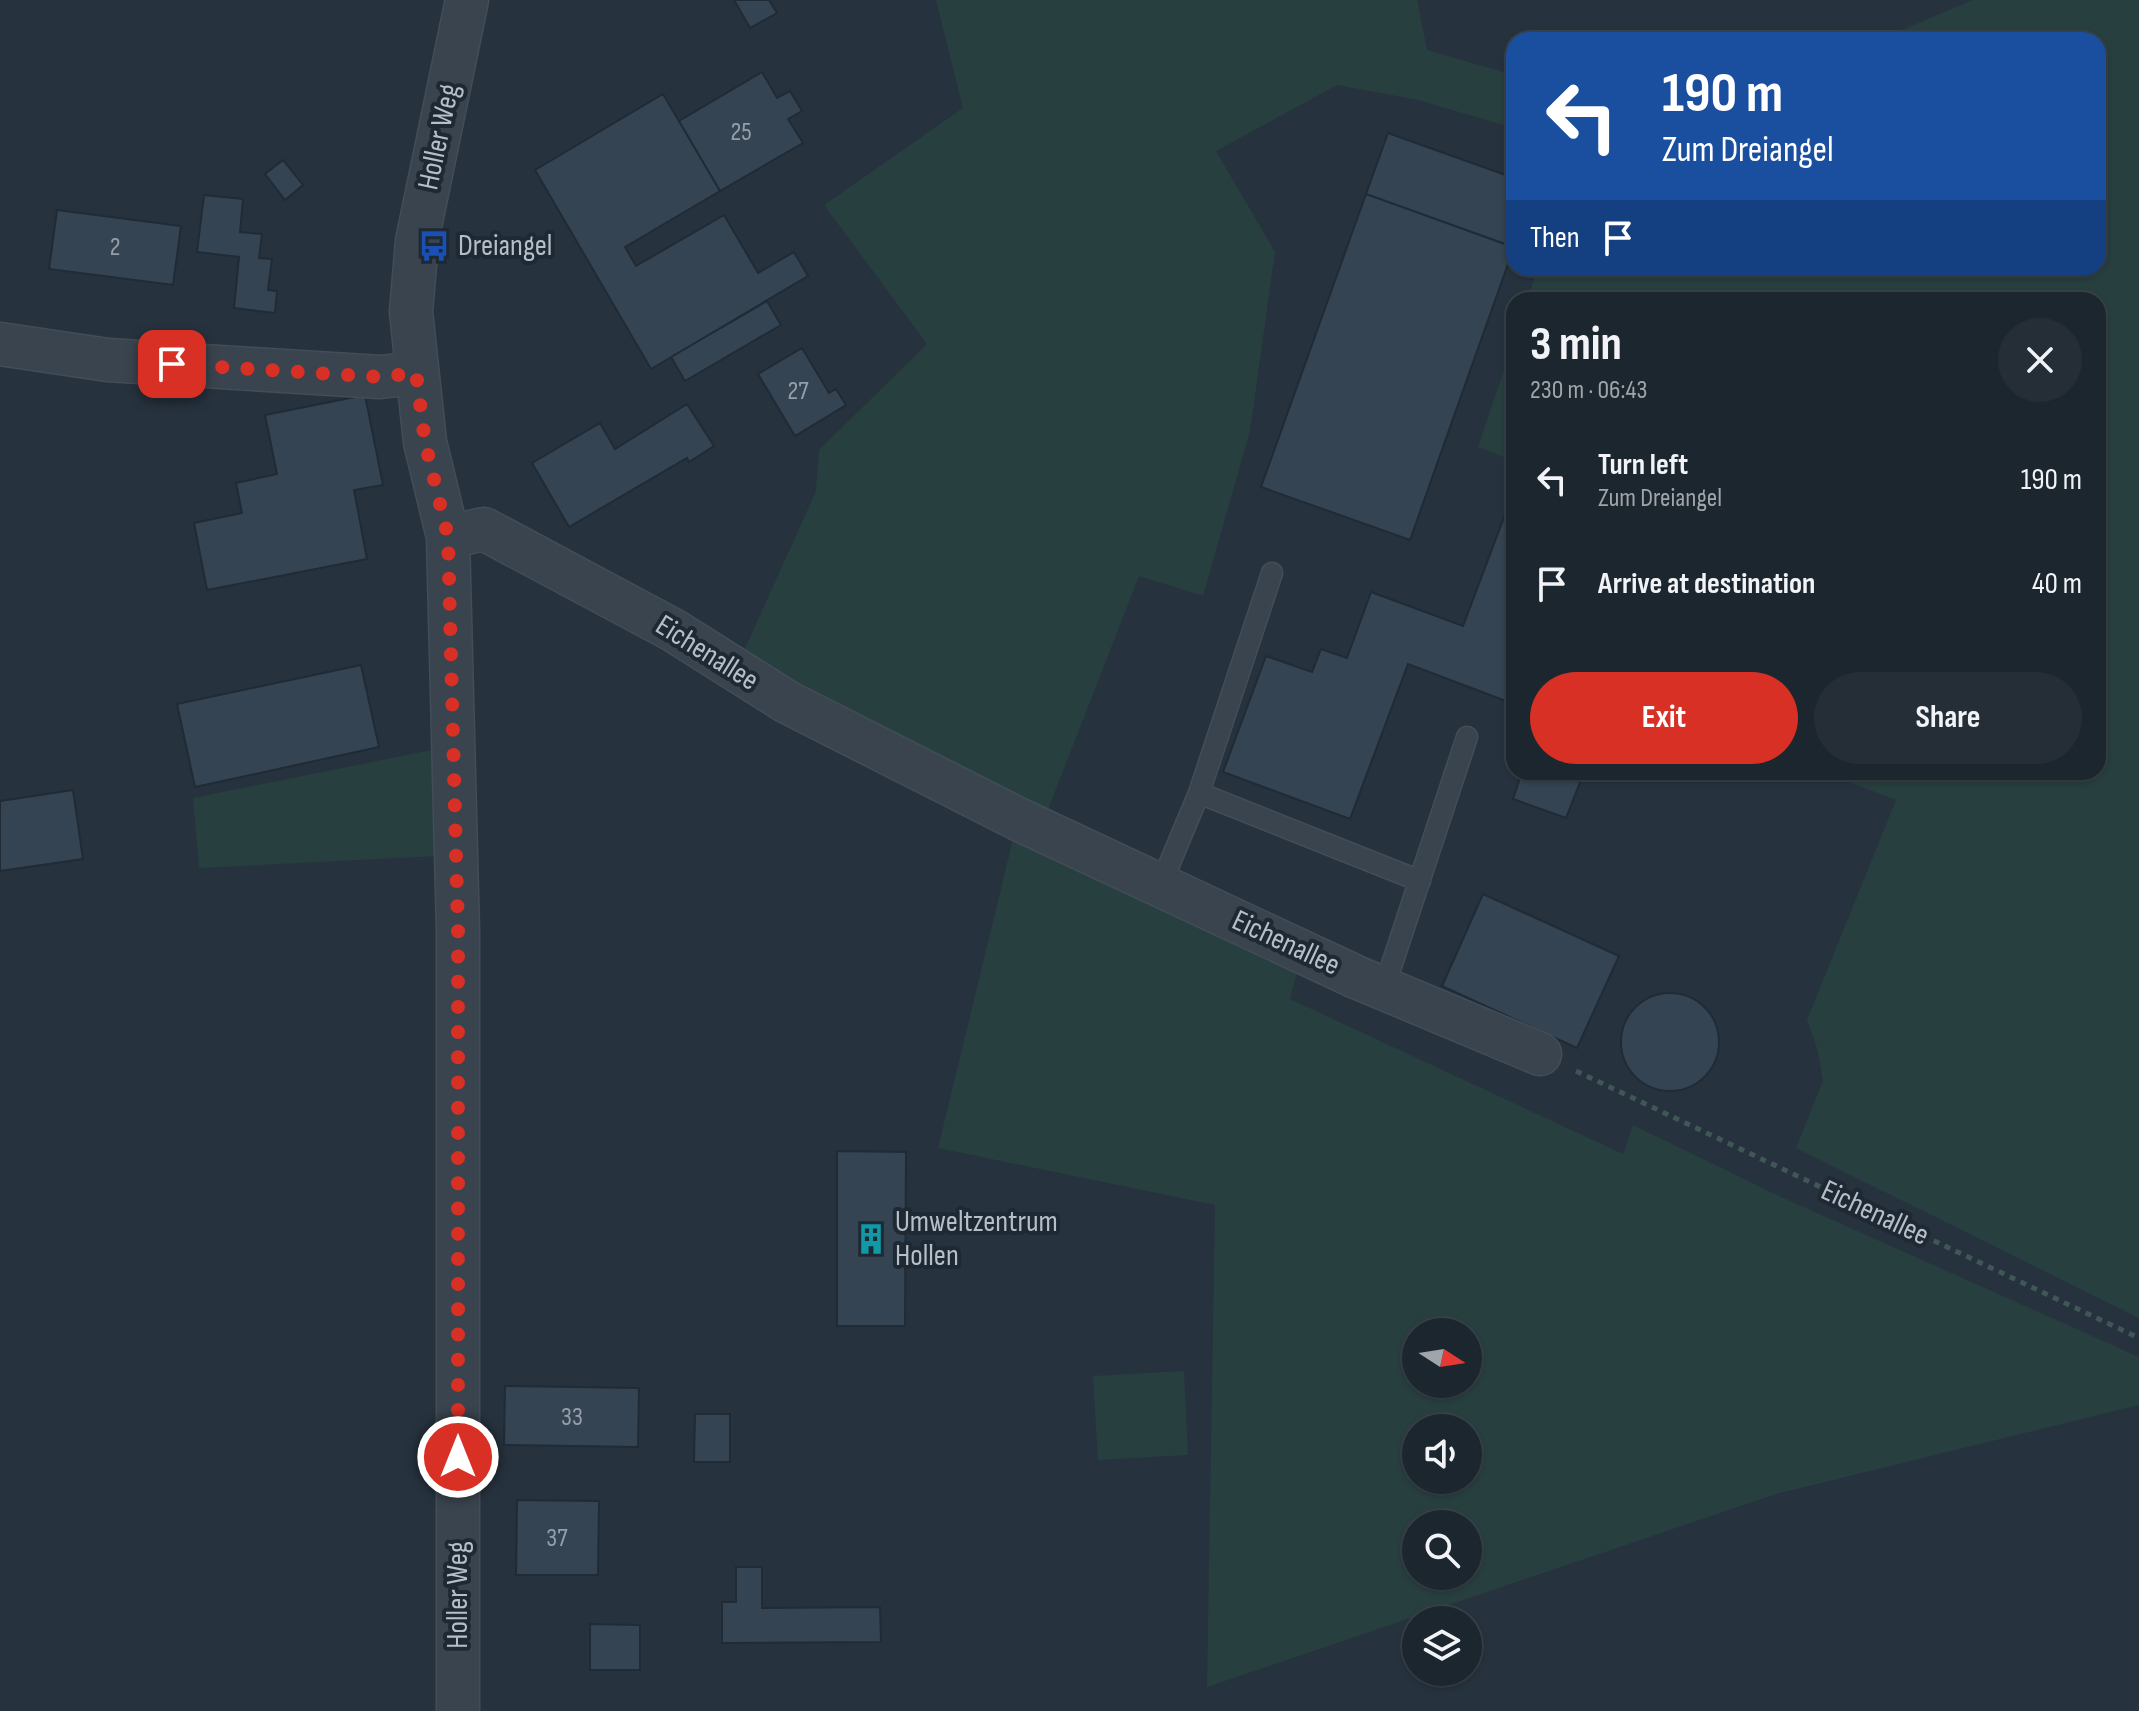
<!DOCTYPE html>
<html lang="en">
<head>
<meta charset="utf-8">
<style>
  body { margin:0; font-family:"Sofia Sans Condensed",sans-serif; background:#252e36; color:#f1f3f6; height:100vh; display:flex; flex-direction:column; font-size:30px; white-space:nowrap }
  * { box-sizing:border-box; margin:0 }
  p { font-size:26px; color:#a0a5aa }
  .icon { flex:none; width:44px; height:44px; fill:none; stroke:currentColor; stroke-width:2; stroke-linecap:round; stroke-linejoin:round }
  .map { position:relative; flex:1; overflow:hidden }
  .details { position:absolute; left:1506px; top:292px; width:600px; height:488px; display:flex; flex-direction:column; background:#1c262e; border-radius:24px; box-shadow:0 2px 6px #0004,0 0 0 2px #3a434a }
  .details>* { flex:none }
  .top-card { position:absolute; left:1506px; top:32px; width:600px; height:244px; border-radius:24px; box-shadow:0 2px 6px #0004,0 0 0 2px #3a434a; background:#1a4fa0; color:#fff; overflow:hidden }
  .needle { width:52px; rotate:102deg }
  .controls { position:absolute; left:1402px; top:1318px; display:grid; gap:16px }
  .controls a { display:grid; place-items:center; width:80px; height:80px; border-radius:50%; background:#1c262e; box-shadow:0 2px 6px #0004,0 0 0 2px #3a434a; font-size:40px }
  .pin { position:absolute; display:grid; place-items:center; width:68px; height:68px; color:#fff; margin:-34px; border-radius:16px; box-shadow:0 4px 12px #0006 }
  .me { position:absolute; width:88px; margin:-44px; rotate:0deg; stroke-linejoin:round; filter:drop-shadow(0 0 6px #0008) }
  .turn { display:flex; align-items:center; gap:28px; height:168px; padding:0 24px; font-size:36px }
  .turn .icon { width:104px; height:104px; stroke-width:2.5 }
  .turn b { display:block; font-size:56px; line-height:68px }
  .then { display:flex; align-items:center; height:76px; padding:0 24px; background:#0003; gap:16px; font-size:30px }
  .round { display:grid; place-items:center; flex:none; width:84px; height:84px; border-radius:42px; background:#252e36 }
  .summary { display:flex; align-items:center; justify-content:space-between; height:136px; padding:0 24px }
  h1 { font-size:48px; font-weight:700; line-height:60px }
  .button { display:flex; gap:16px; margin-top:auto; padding:16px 24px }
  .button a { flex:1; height:92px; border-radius:48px; background:#d93025; color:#fff; font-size:32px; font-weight:700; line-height:92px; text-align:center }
  .button a+a { background:#252e36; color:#f1f3f6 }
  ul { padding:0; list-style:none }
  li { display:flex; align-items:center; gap:24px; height:104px; padding:0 24px }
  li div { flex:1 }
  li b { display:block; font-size:30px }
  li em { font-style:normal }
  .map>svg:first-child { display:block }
  .green { fill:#283f3f; fill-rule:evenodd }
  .building { fill:#354452; stroke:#202b35; stroke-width:2 }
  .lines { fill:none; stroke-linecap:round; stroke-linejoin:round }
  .lane-casing { stroke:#434d57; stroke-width:23 }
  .street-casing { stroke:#434d57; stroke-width:45 }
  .path { stroke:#415757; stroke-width:5; stroke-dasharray:6 6; stroke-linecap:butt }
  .lane { stroke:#3a444e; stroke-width:20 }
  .street { stroke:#3a444e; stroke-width:42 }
  .route { stroke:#d93025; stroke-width:14; stroke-dasharray:0 25.2 }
  .labels { text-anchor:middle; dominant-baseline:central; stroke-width:8; stroke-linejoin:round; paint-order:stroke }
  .number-label { font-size:26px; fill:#949faa }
  .street-label { font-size:30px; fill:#b6bfc9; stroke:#1e2933 }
  .poi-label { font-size:30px; fill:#b6bfc9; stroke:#1e2933; text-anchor:start }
</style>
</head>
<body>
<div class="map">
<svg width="2139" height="1711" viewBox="0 0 2139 1711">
  <rect width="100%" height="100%" fill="#26323e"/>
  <!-- green -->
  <path class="green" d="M936,0H1417L1427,50L1514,75V128L1418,100L1337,85L1216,151L1275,252L1250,431L1203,596L1139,576L1042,825L744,651L816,491L819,450L927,344L824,205L963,108Z
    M1973,0H2139V1318L1796,1148L1823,1081L1817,1048L1807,1020L1896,800L1823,772H2098V300H1527L1538,268H2098V40H1878Z
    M1514,340V461L1478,447Z
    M437,749L438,856L199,868L193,798Z
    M1014,835L1300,961L1290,999L1623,1154L1633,1125L1777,1195L2139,1357V1405L1776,1494L1207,1687L1215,1205L938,1148ZM1416,1332H1468V1384H1416ZM1416,1428H1468V1480H1416ZM1416,1524H1468V1576H1416Z
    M1184,1371L1188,1455L1098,1460L1093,1376Z"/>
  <!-- building -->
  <path class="building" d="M734,0H769L777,13L750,28Z
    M762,72L777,98L790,91L802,111L788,119L803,143L720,191L679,121Z
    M663,94L720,191L625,247L636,266L724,215L758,273L794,252L808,276L651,369L535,170Z
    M1388,133L1514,178L1513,247L1366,194Z
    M283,160L303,185L285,200L265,174Z
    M1366,194L1514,247L1410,540L1261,487Z
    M204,195L243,199L240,232L262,234L259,258L272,259L268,290L277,291L275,313L234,308L239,257L197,252Z
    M57,210L181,226L173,285L49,269Z
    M767,301L781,325L685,381L671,357Z
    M802,348L829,393L836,389L846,405L795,436L758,374Z
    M365,395L383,485L354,490L367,559L207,590L194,523L242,513L236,483L277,474L265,415Z
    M687,404L714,446L689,462L687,458L569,527L532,463L600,423L615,449Z
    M1512,496L1514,497V704L1408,664L1350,819L1223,772L1266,656L1312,672L1321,649L1347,658L1371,592L1463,626Z
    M361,665L379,747L195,787L177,704Z
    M1522,772H1584L1566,818L1513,799Z
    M73,790L83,859L0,871V801Z
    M1483,894L1619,956L1577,1048L1442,986Z
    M1621 1042a49 49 0 1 1 98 0a49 49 0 1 1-98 0Z
    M837,1151L906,1152L905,1326H837Z
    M505,1386L639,1388L638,1447L504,1445Z
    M695,1414H730V1462H694Z
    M517,1500L599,1501L598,1575H516Z
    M736,1567H762V1608L880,1607L881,1642L722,1643V1602H736Z
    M590,1624L640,1625V1670H590Z"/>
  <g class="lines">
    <defs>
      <path id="lane" d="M1272,573L1199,793L1420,881
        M1161,884L1199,793
        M1384,988L1467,737"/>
      <path id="street" d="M0,344L108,360L380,377L416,373
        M448,537L484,529L673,630L787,702L1018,819L1356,977L1540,1054
        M458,1711V932L448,537L425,442L411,312L417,241L467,0"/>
    </defs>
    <!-- lane casing -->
    <use href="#lane" class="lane-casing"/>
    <!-- street casing -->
    <use href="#street" class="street-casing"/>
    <!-- path -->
    <path class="path" d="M1576,1071L2139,1338"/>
    <!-- lane -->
    <use href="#lane" class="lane"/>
    <!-- street -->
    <use href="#street" class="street"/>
  </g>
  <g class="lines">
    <!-- route -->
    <path class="route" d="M172,364L380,377L416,373L425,442L448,537L458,932V1457"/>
  </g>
  <!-- icons -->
  <defs>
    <symbol id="bus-bare" viewBox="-9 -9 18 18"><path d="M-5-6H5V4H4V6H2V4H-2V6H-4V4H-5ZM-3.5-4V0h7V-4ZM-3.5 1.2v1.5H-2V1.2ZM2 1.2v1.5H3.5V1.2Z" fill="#1a4fb4" stroke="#1e2933" stroke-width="2.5" paint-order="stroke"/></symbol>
    <symbol id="building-bare" viewBox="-9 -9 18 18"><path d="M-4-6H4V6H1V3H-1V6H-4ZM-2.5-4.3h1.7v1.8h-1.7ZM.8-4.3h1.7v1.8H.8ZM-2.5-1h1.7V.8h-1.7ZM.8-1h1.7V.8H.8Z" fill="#0f9aa8" stroke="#1e2933" stroke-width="2.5" paint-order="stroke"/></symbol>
  </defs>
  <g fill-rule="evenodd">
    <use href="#bus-bare" x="412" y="224" width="44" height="44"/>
    <use href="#building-bare" x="849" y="1217" width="44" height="44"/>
  </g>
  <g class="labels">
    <!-- number labels -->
    <g class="number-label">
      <text x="741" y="132">25</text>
      <text x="115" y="247">2</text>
      <text x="798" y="391">27</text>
      <text x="572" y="1417">33</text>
      <text x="557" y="1538">37</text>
    </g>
    <!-- street labels -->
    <g class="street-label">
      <text transform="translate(439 137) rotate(-78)">Holler Weg</text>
      <text transform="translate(707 653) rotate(32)">Eichenallee</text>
      <text transform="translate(1286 943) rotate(25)">Eichenallee</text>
      <text transform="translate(1875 1213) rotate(25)">Eichenallee</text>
      <text transform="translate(458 1595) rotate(-90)">Holler Weg</text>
    </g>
    <!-- poi labels -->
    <g class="poi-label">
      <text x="458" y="246">Dreiangel</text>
      <text x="895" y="1222">Umweltzentrum<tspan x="895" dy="34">Hollen</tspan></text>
    </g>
  </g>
</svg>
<div class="controls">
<a><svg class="needle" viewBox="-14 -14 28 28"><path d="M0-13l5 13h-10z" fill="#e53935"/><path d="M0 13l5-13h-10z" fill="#a0a5aa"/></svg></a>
<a><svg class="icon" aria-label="sound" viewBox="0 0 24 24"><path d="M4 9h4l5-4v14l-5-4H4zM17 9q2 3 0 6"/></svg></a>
<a><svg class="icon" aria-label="search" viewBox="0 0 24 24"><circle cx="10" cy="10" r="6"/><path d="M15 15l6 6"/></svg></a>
<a><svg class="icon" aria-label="layers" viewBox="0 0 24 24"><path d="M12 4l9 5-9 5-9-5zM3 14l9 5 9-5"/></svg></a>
</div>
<div class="pin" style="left:172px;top:364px;background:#d93025"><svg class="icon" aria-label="arrive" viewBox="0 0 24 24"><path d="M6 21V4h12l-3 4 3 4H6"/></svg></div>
<svg class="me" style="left:458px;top:1457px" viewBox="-20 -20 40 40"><circle r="17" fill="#d93025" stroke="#fff" stroke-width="3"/><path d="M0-11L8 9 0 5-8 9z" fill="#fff"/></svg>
<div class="top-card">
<div class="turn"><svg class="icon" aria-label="left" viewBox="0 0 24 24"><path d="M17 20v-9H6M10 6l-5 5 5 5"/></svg><div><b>190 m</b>Zum Dreiangel</div></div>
<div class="then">Then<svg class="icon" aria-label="arrive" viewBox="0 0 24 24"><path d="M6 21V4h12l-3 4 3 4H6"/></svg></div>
</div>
<section class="details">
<div class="summary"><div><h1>3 min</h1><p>230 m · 06:43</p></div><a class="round"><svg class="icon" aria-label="close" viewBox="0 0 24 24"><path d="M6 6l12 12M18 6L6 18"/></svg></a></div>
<ul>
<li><svg class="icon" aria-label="left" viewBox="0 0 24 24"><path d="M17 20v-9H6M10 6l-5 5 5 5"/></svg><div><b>Turn left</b><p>Zum Dreiangel</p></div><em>190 m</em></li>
<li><svg class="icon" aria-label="arrive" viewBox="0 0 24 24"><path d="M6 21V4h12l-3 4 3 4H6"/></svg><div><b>Arrive at destination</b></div><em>40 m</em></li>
</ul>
<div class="button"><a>Exit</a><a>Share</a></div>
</section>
</div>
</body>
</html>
